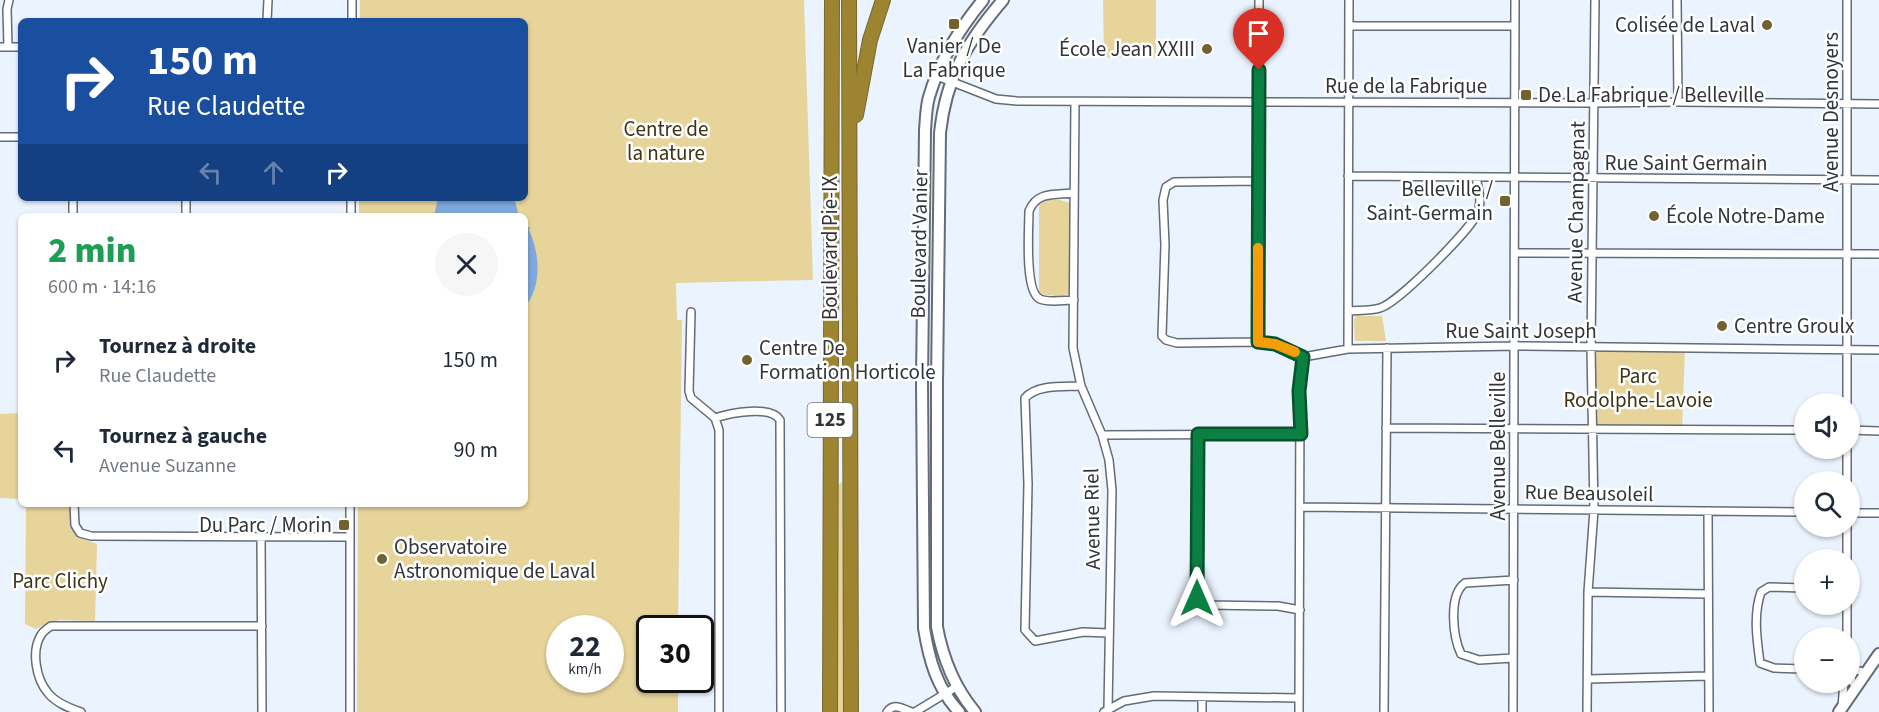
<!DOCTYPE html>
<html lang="fr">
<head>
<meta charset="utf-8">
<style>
  body { margin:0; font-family:"Source Sans 3",sans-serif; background:#f6f6f7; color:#1f2937; height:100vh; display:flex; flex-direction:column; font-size:22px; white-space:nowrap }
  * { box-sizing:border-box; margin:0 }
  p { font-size:20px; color:#747a83 }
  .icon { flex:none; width:33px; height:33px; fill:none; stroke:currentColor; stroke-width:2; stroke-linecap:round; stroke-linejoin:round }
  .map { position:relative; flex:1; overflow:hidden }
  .side { position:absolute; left:18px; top:213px; width:510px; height:294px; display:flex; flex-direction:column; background:#fff; border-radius:9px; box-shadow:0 2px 4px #0004 }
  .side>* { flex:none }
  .guide { position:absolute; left:18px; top:18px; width:510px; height:183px; border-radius:9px; box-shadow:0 2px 4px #0004; background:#1a4fa0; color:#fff; overflow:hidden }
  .buttons { position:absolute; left:1794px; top:393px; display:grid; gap:12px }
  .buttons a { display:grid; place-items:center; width:66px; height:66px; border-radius:50%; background:#fff; box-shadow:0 2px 4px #0004; font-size:30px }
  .speed { position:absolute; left:546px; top:615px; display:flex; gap:12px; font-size:30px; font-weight:700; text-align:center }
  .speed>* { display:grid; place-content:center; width:78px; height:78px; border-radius:50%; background:#fff; box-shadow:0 2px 4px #0004; line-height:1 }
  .speed small { font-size:15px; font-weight:400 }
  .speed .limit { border:3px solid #111; border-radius:9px; background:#fff; color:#111 }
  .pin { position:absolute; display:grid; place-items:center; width:51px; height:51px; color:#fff; margin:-62px -26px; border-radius:50% 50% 50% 0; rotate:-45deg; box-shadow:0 0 6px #0007 }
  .pin .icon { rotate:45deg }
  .me { position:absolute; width:66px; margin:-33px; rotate:0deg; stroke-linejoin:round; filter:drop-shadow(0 0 4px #0008) }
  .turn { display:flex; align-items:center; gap:21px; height:126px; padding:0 30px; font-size:27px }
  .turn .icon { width:78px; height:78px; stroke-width:2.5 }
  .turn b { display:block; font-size:42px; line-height:51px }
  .lanes { display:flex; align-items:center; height:57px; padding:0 30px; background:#0003; justify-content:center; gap:30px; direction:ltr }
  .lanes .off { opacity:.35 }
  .round { display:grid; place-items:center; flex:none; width:63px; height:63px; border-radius:32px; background:#f6f6f7 }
  .head { display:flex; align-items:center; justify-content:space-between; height:102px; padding:0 30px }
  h1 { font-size:36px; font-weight:800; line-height:45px; color:#1e9e55 }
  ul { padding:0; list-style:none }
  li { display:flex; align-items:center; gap:18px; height:90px; padding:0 30px }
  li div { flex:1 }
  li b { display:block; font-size:22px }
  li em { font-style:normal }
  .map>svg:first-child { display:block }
  .green { fill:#e7d49a; fill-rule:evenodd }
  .water { fill:#7fa8dc }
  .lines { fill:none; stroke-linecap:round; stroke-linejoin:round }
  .street-casing { stroke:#636c78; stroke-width:10 }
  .secondary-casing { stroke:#636c78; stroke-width:14 }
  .highway-casing { stroke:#776834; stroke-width:16 }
  .street { stroke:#fff; stroke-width:7 }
  .secondary { stroke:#fff; stroke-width:10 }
  .highway { stroke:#9d8431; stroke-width:14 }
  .route-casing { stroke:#07532c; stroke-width:15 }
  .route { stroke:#0b8043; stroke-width:10 }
  .slow { stroke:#f59e0b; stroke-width:10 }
  .poi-dot { fill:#71622f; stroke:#fff; stroke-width:2 }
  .labels { text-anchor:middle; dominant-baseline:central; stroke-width:5; stroke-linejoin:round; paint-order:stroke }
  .shield { fill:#fff; stroke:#6f7275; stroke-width:1.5 }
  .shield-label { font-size:20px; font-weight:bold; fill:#31353a }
  .poi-label { font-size:21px; fill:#31353a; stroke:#fff; text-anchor:start }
  .street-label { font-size:21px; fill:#31353a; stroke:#fff }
  .park-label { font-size:21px; fill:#3d3415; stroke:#fff }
</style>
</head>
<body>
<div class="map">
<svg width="1879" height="712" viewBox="0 0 1879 712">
  <rect width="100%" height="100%" fill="#ebf3fe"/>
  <!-- green -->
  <path class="green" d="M360,0H804L813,280L676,283L677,320H682L678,628H650V680H678V712H357L358,504H525V216H359V198H525V21H360ZM560,628H610V680H560Z
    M1103,0H1156V58L1104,57Z
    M1049,200H1060L1070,203L1072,207L1071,293C1063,297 1046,297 1039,292V206L1042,202Z
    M1356,316H1382L1386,341H1355L1354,320Z
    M1591,348L1685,349L1682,429H1593Z
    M21,413V499L0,498V414Z
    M842,482L845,712H835L836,502L838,485Z
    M26,504H72L76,532L80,538L97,544L95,621L60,620L47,623L36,629L25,624Z"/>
  <!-- water -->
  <path class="water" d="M438,198H514L519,216H434Z
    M525,225L530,228L529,230C540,254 542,286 525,307Z"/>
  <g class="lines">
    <defs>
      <path id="street" d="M1677,0L1678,102
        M1847,0V404
        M267,21L268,0
        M352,21V0
        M1349,26H1515
        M0,47H21
        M8,47L7,9L9,0
        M937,76L996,99L1017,101L1594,103L1678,102L1879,104
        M1075,102L1073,348L1081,386L1102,435L1109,460L1112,490L1108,709
        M0,137H21
        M1348,176L1879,180
        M1258,181L1174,182L1166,187L1163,200L1165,245L1162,336L1166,340L1177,343L1258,342L1275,344L1303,357L1348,349L1515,346L1879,350
        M73,198V216
        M186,198V216
        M351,216V198
        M1515,253L1879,254
        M1074,300C1064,300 1049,303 1040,299C1024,292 1029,228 1029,211C1037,191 1055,195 1074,193
        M1348,311C1358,310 1371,311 1380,308C1398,303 1469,231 1477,214C1483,202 1478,189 1476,177
        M691,312L689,391L691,398L715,418
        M1258,342L1259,0
        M1348,349L1349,0
        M1081,386C1064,387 1037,384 1025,398L1028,484L1025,630L1035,641L1083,632L1108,633
        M715,418C730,413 771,405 780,420L781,712
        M715,418L719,430V712
        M1386,428L1804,430
        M1850,430L1879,431
        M1199,434L1197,598L1206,605L1278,606L1300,610
        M1102,435L1301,434
        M1847,448V482
        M74,504L75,525L80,533L91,536L350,537
        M350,504V712
        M1300,507L1804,512
        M1708,511L1709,712
        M1850,513H1879
        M261,536L262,712
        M1847,560V526
        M1804,588L1769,587L1761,592C1753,615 1757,640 1760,663L1774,668L1804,669
        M1588,592L1708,594
        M1847,604V638
        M1513,658L1479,660L1461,654C1453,637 1448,595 1465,583L1514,580
        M1850,668L1866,673
        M1850,677L1856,688
        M1588,679L1708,676
        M1842,707L1844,682
        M81,712C69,708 56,703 48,693C36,679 31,651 41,635C43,631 48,628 51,626H262
        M887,712C894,702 902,709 912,712
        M915,712L956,687
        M1104,712L1124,701L1154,696L1299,698
        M1202,712V698
        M1299,712L1300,391L1303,357
        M1384,712L1387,348
        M1513,712L1515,0
        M1587,712L1588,592L1594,510L1591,348L1595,0"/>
      <path id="secondary" d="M959,712C937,688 929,660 924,628L922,382L925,130C926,119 926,107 929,97C939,62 960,28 983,0
        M975,712C954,687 943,659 937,627V382L940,133C946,77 967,42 1003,0
        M1839,712L1879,654"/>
      <path id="highway" d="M849,0L851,712
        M856,115L870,40L883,0
        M830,712L832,0"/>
    </defs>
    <!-- street casing -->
    <use href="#street" class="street-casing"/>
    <!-- secondary casing -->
    <use href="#secondary" class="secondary-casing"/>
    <!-- highway casing -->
    <use href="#highway" class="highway-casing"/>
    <!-- street -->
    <use href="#street" class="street"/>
    <!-- secondary -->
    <use href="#secondary" class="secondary"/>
    <!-- highway -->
    <use href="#highway" class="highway"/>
  </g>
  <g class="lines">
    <defs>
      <path id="route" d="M1197,598L1198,434H1301L1299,391L1303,357L1275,344L1258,342L1259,70"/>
    </defs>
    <!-- route casing -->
    <use href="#route" class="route-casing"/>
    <!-- route -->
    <use href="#route" class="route"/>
    <!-- slow -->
    <path class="slow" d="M1258,248V342L1275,344L1295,352"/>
  </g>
  <!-- markers -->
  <g class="poi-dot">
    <rect x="948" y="18" width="12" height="12" rx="3"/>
    <circle cx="1767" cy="25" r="6"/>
    <circle cx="1207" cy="49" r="6"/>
    <rect x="1520" y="89" width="12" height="12" rx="3"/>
    <rect x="1499" y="195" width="12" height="12" rx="3"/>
    <circle cx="1654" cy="216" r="6"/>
    <circle cx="1722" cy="326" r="6"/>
    <circle cx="747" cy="360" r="6"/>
    <rect x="338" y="519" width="12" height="12" rx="3"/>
    <circle cx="382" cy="559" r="6"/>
  </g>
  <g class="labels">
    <!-- shield labels -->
    <rect class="shield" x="807.5" y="403" width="45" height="34" rx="4.5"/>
    <g class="shield-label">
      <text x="830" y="420">125</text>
    </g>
    <!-- poi labels -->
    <g class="poi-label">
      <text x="1755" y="25" text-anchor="end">Colisée de Laval</text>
      <text x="954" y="46" text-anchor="middle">Vanier / De<tspan x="954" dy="24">La Fabrique</tspan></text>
      <text x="1195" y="49" text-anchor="end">École Jean XXIII</text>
      <text x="1538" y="95">De La Fabrique / Belleville</text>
      <text x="1493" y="189" text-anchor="end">Belleville /<tspan x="1493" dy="24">Saint-Germain</tspan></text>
      <text x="1666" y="216">École Notre-Dame</text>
      <text x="1734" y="326">Centre Groulx</text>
      <text x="759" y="348">Centre De<tspan x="759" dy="24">Formation Horticole</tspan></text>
      <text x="332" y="525" text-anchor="end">Du Parc / Morin</text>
      <text x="394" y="547">Observatoire<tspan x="394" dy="24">Astronomique de Laval</tspan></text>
    </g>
    <!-- street labels -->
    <g class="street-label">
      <text x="1406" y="86">Rue de la Fabrique</text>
      <text transform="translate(1831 112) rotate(-90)">Avenue Desnoyers</text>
      <text x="1686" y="163">Rue Saint Germain</text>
      <text transform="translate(1576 212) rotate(-89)">Avenue Champagnat</text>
      <text transform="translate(919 244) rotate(-89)">Boulevard Vanier</text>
      <text transform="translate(830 248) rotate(-90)">Boulevard Pie-IX</text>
      <text x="1521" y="331">Rue Saint Joseph</text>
      <text transform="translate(1498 446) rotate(-90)">Avenue Belleville</text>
      <text transform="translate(1589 493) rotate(1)">Rue Beausoleil</text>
      <text transform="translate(1092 519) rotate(-91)">Avenue Riel</text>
    </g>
    <!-- park labels -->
    <g class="park-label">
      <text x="666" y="129">Centre de<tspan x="666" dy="24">la nature</tspan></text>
      <text x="1638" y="376">Parc<tspan x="1638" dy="24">Rodolphe-Lavoie</tspan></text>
      <text x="60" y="581">Parc Clichy</text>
    </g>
  </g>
</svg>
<div class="buttons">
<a><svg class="icon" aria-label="sound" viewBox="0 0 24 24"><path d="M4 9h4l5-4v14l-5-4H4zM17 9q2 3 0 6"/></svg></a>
<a><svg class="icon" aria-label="search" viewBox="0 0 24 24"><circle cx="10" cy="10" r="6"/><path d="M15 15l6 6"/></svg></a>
<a>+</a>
<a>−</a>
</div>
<div class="speed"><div>22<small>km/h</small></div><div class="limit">30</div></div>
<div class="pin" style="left:1259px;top:70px;background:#d93025"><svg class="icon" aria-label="arrive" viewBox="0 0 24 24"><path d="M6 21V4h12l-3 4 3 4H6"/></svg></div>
<svg class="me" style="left:1197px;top:598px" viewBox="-20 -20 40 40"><path d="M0-17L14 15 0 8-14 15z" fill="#0b8043" stroke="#fff" stroke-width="4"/></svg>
<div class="guide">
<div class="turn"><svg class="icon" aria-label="right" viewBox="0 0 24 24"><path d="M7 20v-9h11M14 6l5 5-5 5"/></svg><div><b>150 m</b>Rue Claudette</div></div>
<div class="lanes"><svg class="icon off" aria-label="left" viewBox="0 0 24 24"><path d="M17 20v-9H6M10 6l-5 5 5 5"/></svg><svg class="icon off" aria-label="ahead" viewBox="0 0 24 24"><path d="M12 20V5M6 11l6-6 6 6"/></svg><svg class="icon" aria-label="right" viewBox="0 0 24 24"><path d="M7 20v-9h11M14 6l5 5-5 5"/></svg></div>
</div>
<section class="side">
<div class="head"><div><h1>2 min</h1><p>600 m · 14:16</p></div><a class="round"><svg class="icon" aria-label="close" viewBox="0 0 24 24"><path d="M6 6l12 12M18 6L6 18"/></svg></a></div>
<ul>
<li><svg class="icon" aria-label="right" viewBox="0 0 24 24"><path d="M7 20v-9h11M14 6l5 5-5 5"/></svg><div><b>Tournez à droite</b><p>Rue Claudette</p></div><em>150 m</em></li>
<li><svg class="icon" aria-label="left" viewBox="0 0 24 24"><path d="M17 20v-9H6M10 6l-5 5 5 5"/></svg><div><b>Tournez à gauche</b><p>Avenue Suzanne</p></div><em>90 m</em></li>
</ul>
</section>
</div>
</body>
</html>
